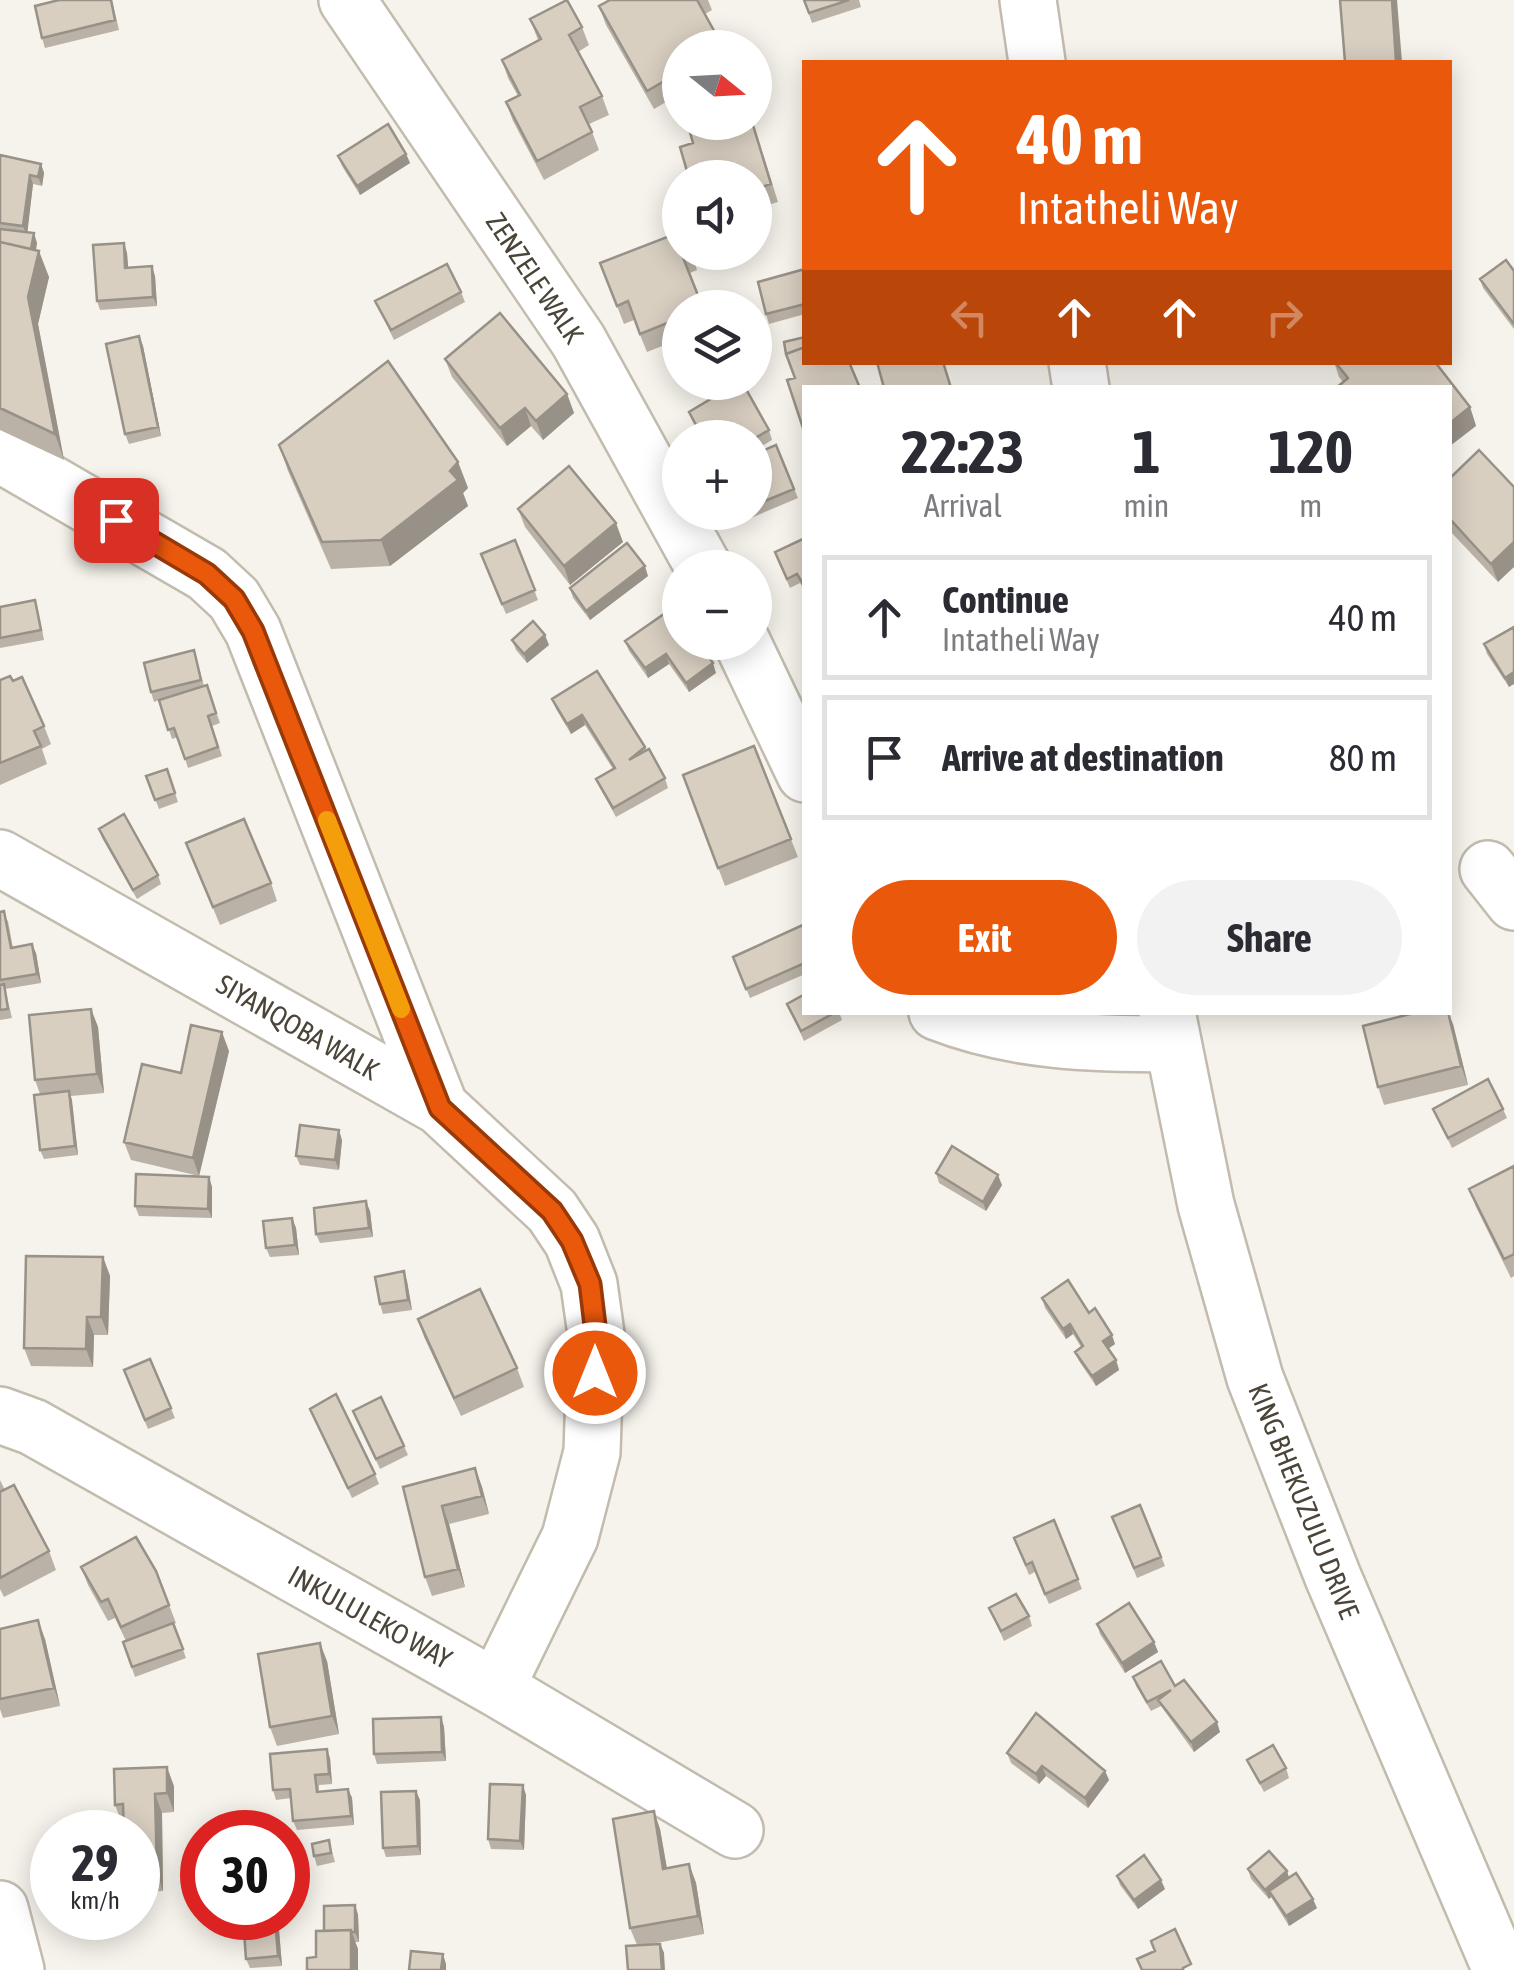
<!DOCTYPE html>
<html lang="en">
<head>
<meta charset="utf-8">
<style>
  body { margin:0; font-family:"Asap Condensed",sans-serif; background:#f2f2f3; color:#2b2b33; height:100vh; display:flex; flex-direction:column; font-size:38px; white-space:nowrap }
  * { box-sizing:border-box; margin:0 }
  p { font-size:32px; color:#7c7c81 }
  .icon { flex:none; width:55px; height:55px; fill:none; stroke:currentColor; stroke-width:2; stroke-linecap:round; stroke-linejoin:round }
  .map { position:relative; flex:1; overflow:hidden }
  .sheet { position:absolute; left:802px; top:385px; width:650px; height:630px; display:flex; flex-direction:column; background:#fff; border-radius:0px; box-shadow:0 5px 25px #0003 }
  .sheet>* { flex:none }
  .top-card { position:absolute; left:802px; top:60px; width:650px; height:305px; border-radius:0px; box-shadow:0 5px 25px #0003; background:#ea580c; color:#fff; overflow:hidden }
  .needle { width:65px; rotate:108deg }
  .controls { position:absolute; left:662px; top:30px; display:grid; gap:20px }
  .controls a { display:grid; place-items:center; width:110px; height:110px; border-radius:50%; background:#fff; box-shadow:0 5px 25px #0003; font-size:50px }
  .speed { position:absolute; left:30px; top:1810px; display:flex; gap:20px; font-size:50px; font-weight:700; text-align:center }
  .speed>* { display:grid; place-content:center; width:130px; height:130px; border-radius:50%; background:#fff; box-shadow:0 5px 25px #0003; line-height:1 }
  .speed small { font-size:25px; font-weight:400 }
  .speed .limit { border:15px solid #d22; background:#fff; color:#111 }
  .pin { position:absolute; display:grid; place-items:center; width:85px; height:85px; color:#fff; margin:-42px; border-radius:20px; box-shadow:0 5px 15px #0006 }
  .me { position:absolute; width:110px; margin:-55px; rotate:0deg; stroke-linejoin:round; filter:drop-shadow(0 0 8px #0008) }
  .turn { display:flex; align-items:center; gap:35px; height:210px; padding:0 50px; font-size:45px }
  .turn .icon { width:130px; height:130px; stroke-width:2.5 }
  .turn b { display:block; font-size:70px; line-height:85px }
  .lanes { display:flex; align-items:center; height:95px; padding:0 50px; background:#0003; justify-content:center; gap:50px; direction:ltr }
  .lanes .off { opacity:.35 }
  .eta { display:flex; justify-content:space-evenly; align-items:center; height:170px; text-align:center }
  .eta b { font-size:60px; font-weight:700; line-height:70px }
  .cta { display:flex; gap:20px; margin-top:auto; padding:20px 50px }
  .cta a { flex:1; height:115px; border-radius:60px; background:#ea580c; color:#fff; font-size:40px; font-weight:700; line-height:115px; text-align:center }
  .cta a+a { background:#f2f2f3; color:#2b2b33 }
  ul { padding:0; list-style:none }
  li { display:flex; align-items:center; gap:30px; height:125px; margin:0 20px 15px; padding:0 30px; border:5px solid #e1e1e2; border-radius:0px }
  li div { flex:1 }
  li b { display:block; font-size:38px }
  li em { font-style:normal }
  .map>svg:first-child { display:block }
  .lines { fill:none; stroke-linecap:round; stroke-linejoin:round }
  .minor-casing { stroke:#c2bbae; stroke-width:60 }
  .minor { stroke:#fff; stroke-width:55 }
  .wall { fill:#bab2a6 }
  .shaded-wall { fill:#979187 }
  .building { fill:#d8cfc1; stroke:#979187; stroke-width:2.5 }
  .route-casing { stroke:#983908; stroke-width:25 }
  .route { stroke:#ea580c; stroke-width:18 }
  .slow { stroke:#f59e0b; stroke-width:18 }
  .labels { text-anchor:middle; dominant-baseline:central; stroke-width:9; stroke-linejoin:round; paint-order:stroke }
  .street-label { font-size:28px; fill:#4b4439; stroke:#fff }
</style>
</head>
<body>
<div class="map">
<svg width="1514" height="1970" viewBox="0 0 1514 1970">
  <rect width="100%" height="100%" fill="#f6f3ec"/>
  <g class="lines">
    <defs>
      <path id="minor" d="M347,0L578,340L704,568
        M1028,0L1037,62
        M1077,362L1081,388
        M0,454L207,574L234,599L253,631L440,1107
        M742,642L805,774
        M0,858L440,1107L552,1211L572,1241L589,1284L596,1334L592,1452L570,1537L496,1688
        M1488,869L1514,902
        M937,1012C1014,1042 1091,1044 1172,1044
        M1167,1012L1206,1205L1255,1378L1333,1577L1501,1970
        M0,1415L33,1427L496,1688L735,1830
        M0,1909L16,1970"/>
    </defs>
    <!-- minor casing -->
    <use href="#minor" class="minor-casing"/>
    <!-- minor -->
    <use href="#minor" class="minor"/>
  </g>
  <!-- wall -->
  <path class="wall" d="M112,0L119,30L45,48L42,38Z
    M610,0H708L712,10L705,14L723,48H680V101L678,95L654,109L606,25L599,6Z
    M804,0H859L861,7L812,23Z
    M530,19L582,27L589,45L578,52L602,96L609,115L589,124L599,150L544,180L513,121L506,102L518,96L508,78L502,60L538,40Z
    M687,122H753L778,202L755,209V178H689L693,143Z
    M406,154L410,163L360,195L342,166L338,156Z
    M0,155L41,164L44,173L42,186L33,184L27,232L37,243L36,250L49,277L38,324L64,460L0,430Z
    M124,243L127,253L128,268L155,276L157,306L100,310L97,301Z
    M691,252L697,270L690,273L680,308V339L647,352L634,320L624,324L600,263Z
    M805,269V314L769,324L766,314Z
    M1514,271V329L1483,288L1480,279Z
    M461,292L465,302L394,340L375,301Z
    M139,336L143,346L161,436L129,444L125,434Z
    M445,359L567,394L574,413L543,440L531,426L507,446L452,377Z
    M1334,362L1470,407L1476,426L1343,382L1339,377Z
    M689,412L769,430L772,440L755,450V438H701Z
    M279,445L458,462L468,488L463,493L468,506L390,566L331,569L288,471Z
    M776,445L798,498L739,523L735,512H755V454Z
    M1479,450L1498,582L1450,531V478Z
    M518,509L623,542L570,585L525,527Z
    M805,538V591L800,583L790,588L775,552Z
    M515,540L538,600L506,614L481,554Z
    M648,576L590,620L573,598L570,588Z
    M0,607L38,610L44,640L0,648Z
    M1514,627L1509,687L1487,654L1484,644Z
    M512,640L549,645L527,663L516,650Z
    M625,641L716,673L689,692L669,664L648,678L629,651Z
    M194,650L204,686L207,685L220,723L212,726L222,756L188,768L178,737L172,739L159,700L154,702L151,692Z
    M0,680L13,681L44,726L51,744L42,749L47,764L0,785Z
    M552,699L645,747L665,778L668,788L616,817L600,788L596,779L613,769L585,725L571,734L556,709Z
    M754,746L798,857L725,886L683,775Z
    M167,769L178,802L159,809L146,776Z
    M99,829L158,875L161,884L137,899L102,838Z
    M186,843L271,883L277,901L220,925Z
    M0,912L8,921L13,948L36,953L41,983L5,989L12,1018L0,1020Z
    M805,924V974L750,998L733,957Z
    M787,1004L805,1012H839L842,1020L804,1041Z
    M91,1009L98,1027L104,1093L71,1096L78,1155L44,1159L40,1150V1094L35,1080Z
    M1453,1024L1468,1085L1384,1105L1378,1087Z
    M229,1051L199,1176L131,1160L124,1142L181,1073Z
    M1433,1109H1503L1507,1118L1452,1148Z
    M342,1140L339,1170L300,1165L296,1156Z
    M1514,1166V1276L1511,1278L1476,1207L1469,1189Z
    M936,1173L1002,1185L986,1211L939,1183Z
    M209,1177L212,1187V1218L139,1216L135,1206Z
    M370,1211L373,1237L320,1243L316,1234Z
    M292,1218L296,1228L299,1255L270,1257L266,1248Z
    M103,1257L110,1276L108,1335H94L93,1367L31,1366L24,1348Z
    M407,1281L412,1310L383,1314L380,1304Z
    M1042,1298L1089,1313L1115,1344L1108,1349L1116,1360L1119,1370L1096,1386L1079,1361L1075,1352L1081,1347L1073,1334L1066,1339L1045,1308Z
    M418,1319L517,1368L524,1387L461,1416L424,1337Z
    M150,1359L175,1418L148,1429L124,1370Z
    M310,1409L375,1474L379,1484L352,1498Z
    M353,1411L404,1446L408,1455L380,1469Z
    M475,1468L482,1487L489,1514L449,1524L465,1587L432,1596L425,1577L403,1487Z
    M0,1480L5,1490L49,1551L56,1570L4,1597L0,1589Z
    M1140,1505L1165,1566L1137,1578L1112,1517Z
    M1054,1520L1082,1589L1049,1604L1035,1572L1029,1575L1014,1538Z
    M81,1567L156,1571L176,1623L174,1624L186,1658L135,1677L123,1642L126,1641L115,1618L108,1621L88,1585Z
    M989,1608L1029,1616L1032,1626L1004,1641Z
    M1097,1624L1154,1642L1158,1652L1125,1673L1100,1634Z
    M0,1629L45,1639L60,1706L3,1718L0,1709Z
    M327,1661L339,1734L277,1746L270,1727Z
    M1133,1677L1175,1686L1220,1732L1194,1752L1161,1706L1151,1711L1136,1686Z
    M441,1717L444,1727L446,1761L377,1764L374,1754Z
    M1007,1753L1105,1771L1109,1780L1088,1808L1046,1776L1039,1784L1011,1763Z
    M330,1758L332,1784L319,1785V1792L348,1789L352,1798L354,1825L297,1830L293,1821L291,1798L276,1800L273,1790Z
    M1247,1760L1286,1768L1289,1778L1264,1792Z
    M174,1786V1812L162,1813L163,1891L138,1892V1832L122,1823L115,1805Z
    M526,1795L524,1850L491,1849L488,1839Z
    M420,1800L421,1855L386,1857L383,1848Z
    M660,1829L667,1868L689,1864L696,1883L704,1934L646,1945L660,1944L664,1953L637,1945L630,1928Z
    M329,1840L335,1862L317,1866L314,1856Z
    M1248,1869L1287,1871L1289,1878L1317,1908L1289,1926L1271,1897L1269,1899L1251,1879Z
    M1117,1876L1165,1889L1138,1909L1120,1885Z
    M355,1905L358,1915L359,1942H355L358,1949V1970H307L316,1957L324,1931Z
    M278,1918L282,1966L250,1968L246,1959Z"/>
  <!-- shaded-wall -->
  <path class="shaded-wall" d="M1392,0H1397L1402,62H1396Z
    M406,154L410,163L360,195L357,186Z
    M41,164L44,173L42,186L38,177Z
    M30,175L33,184L27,236L23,226Z
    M34,233L37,243L34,261L31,251Z
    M124,243L127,253L129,278L125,268Z
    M39,251L49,277L38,324L64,460L55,434L28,297Z
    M152,266L155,276L157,306L153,297Z
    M139,336L143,346L161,436L158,427Z
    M567,394L574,413L543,440L536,421Z
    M1470,407L1476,426L1450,446V423Z
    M525,408L531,426L507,446L500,428Z
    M458,462L468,488L463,493L468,506L390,566L381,540Z
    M616,523L623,542L570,585L564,566Z
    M1514,542V567L1498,582L1491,564Z
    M645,566L648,576L590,620L586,611Z
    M545,635L549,645L527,663L524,654Z
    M666,654L669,664L648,678L645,668Z
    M713,663L716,673L689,692L686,683Z
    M1514,672V684L1509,687L1505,678Z
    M582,715L585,725L571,734L567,724Z
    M32,944L36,953L41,983L37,974Z
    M91,1009L98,1027L104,1093L97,1074Z
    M1448,1012L1453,1024L1468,1085L1461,1066Z
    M222,1032L229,1051L199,1176L193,1158Z
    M69,1091L72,1100L78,1155L75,1146Z
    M339,1130L342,1140L339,1170L335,1160Z
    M998,1175L1002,1185L986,1211L983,1202Z
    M209,1177L212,1187V1218L208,1209Z
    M366,1201L370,1211L373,1237L369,1228Z
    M292,1218L296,1228L299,1255L295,1245Z
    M103,1257L110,1276L108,1335L101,1317Z
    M404,1271L407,1281L412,1310L408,1300Z
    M87,1317L94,1335L93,1367L86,1349Z
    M1070,1324L1073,1334L1066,1339L1063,1329Z
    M1112,1335L1115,1344L1106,1350L1103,1341Z
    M1116,1360L1119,1370L1096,1386L1092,1376Z
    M475,1468L482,1487L489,1514L482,1496Z
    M442,1506L449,1524L465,1587L458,1569Z
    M38,1620L45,1639L60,1706L54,1688Z
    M1154,1642L1158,1652L1125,1673L1122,1663Z
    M320,1643L327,1661L339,1734L332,1716Z
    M441,1717L444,1727L446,1761L442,1752Z
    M1217,1722L1220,1732L1194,1752L1191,1742Z
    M327,1749L330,1758L332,1784L329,1774Z
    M1042,1766L1046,1776L1039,1784L1036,1774Z
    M167,1767L174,1786V1812L167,1793Z
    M1105,1771L1109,1780L1088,1808L1085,1798Z
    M523,1785L526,1795L524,1850L520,1841Z
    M348,1789L352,1798L354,1825L351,1816Z
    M416,1791L420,1800L421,1855L418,1846Z
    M155,1794L162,1813L163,1891L157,1873Z
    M654,1811L660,1829L670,1887L663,1869Z
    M689,1864L696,1883L704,1934L698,1916Z
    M1287,1871L1290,1881L1269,1891L1271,1897L1269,1899L1265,1890Z
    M1161,1880L1165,1889L1138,1909L1134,1900Z
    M1313,1899L1317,1908L1289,1926L1286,1916Z
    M355,1905L358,1915L359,1942L355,1932Z
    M275,1918H278L282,1966L278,1956Z
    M351,1930L358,1949V1970H351Z
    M660,1944L664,1953L665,1970H662Z
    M443,1954L446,1964V1970H441Z"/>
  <!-- building -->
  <path class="building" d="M59,0H111L115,20L42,38L35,6Z
    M567,0L582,27L569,35L602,96L580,107L592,132L537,161L506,102L520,95L502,60L541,39L530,19Z
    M610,0H697L723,47L680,48V72L647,91L599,6Z
    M804,0H849L809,13Z
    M1340,0H1392L1396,62H1345Z
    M680,84V101L675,85Z
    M687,122H752L771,184L755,189V178H701L700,174L689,178L680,147L693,143Z
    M388,124L406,154L357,186L338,156Z
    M0,155L41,164L38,177L30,175L23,226L0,223Z
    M0,229L34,233L31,249L0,242Z
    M680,232V252H689L682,255L703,308H680V318L640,334L628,301L617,306L600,263Z
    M0,242L39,251L28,297L55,434L0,408Z
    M124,243L125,268L152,266L153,297L97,301L93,245Z
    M1506,260L1514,271V324L1480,279Z
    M447,264L461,292L391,330L375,301Z
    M805,269V304L766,314L758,282Z
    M500,313L567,394L536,421L525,408L500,428L445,359Z
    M139,336L158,427L125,434L106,344Z
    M805,337V347L786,354L784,342Z
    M805,347V362H849L860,388H805V434L787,380L795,378L786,354Z
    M388,361L458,462L450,471L458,480L381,540L322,542L279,445Z
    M877,362H943L951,388H884Z
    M1335,362H1435L1470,407L1450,423V388H1336L1348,378Z
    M739,382H742L769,430L755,438H703L689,412Z
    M776,445L794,489L755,505V454Z
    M1479,450L1514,487V542L1491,564L1450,519V478Z
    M569,466L616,523L564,566L518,509Z
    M805,538V587L797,574L787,579L775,552Z
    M515,540L535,590L502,604L481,554Z
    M627,543L645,566L586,611L570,588Z
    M35,600L41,630L0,638V607Z
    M674,607L680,616V642H698L713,663L686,683L666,654L645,668L625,641Z
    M533,621L545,635L524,654L512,640Z
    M1514,627V672L1505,678L1484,644Z
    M194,650L201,680L151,692L144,663Z
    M597,671L645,747L629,760L649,749L665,778L613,808L596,779L615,768L582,715L567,724L552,699Z
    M10,676L13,681L22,677L44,726L34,731L41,746L0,763V680Z
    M207,685L216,713L208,716L218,747L185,759L174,728L168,730L159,700Z
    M754,746L791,839L718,868L683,775Z
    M167,769L175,793L155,800L146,776Z
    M124,814L158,875L133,890L99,829Z
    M244,819L271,883L213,907L186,843Z
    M4,911L11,948L32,944L37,974L0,980V912Z
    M805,924V963L746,989L733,957Z
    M4,984L8,1009L0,1010V985Z
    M805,994V1012H836L801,1031L787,1004Z
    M91,1009L97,1074L35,1080L29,1015Z
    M1418,1012H1448L1461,1066L1378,1087L1363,1026Z
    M191,1025L222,1032L193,1158L124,1142L142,1064L181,1073Z
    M1488,1079L1503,1109L1448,1138L1433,1109Z
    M69,1091L75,1146L40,1150L34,1095Z
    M300,1125L339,1130L335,1160L296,1156Z
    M952,1146L998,1175L983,1202L936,1173Z
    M1514,1166V1254L1504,1259L1469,1189Z
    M136,1174L209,1177L208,1209L135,1206Z
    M366,1201L369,1228L316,1234L314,1208Z
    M292,1218L295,1245L266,1248L263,1221Z
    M26,1256L103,1257L101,1317H87L86,1349L24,1348Z
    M404,1271L408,1300L380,1304L375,1277Z
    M1068,1280L1089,1313L1095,1308L1112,1335L1103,1341L1116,1360L1092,1376L1075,1352L1083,1346L1070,1324L1063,1329L1042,1298Z
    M480,1289L517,1368L454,1398L418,1319Z
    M150,1359L171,1408L145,1420L124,1370Z
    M336,1394L375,1474L348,1488L310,1409Z
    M381,1397L404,1446L376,1459L353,1411Z
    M475,1468L482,1496L442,1506L458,1569L425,1577L403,1487Z
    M14,1485L49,1551L0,1578V1492Z
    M1140,1505L1161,1557L1134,1568L1112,1517Z
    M1054,1520L1078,1579L1045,1594L1032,1562L1026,1565L1014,1538Z
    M136,1537L156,1571L169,1605L121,1627L108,1599L101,1602L81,1567Z
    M1016,1594L1029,1616L1001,1631L989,1608Z
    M1129,1603L1154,1642L1122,1663L1097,1624Z
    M38,1620L54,1688L0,1699V1629Z
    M173,1623L183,1649L132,1667L123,1642Z
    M320,1643L332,1716L270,1727L258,1654Z
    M1161,1661L1175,1686L1184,1680L1217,1722L1191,1742L1158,1700L1171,1690L1147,1702L1133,1677Z
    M1036,1713L1105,1771L1085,1798L1042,1766L1036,1774L1007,1753Z
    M441,1717L442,1752L374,1754L373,1719Z
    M1273,1745L1286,1768L1260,1783L1247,1760Z
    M327,1749L329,1774L315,1775L317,1792L348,1789L351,1816L293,1821L290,1789L273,1790L270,1754Z
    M167,1767V1793L155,1794L157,1873H138V1832H124L123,1804L115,1805L114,1769Z
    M490,1784L523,1785L520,1841L488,1839Z
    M416,1791L418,1846L383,1848L381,1792Z
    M654,1811L663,1869L689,1864L698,1916L630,1928L613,1819Z
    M329,1840L331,1853L314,1856L312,1844Z
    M1269,1851L1287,1871L1265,1890L1248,1869Z
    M1144,1855L1161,1880L1134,1900L1117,1876Z
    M1296,1873L1313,1899L1286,1916L1269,1891Z
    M355,1905V1932H351V1930L324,1931V1906Z
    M243,1918H275L278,1956L246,1959Z
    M1175,1929L1191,1964L1183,1968V1970H1142L1137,1959L1155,1951L1151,1941Z
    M351,1930V1970H307V1958L316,1957V1931Z
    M660,1944L662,1970H628L626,1946Z
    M411,1951L443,1954L441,1970H409Z"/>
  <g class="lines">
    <defs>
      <path id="route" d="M116,520L207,574L234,599L253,631L440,1108L552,1211L572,1241L590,1284L596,1334L595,1373"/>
    </defs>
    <!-- route casing -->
    <use href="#route" class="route-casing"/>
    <!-- route -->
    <use href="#route" class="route"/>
    <!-- slow -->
    <path class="slow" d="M327,820L401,1009"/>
  </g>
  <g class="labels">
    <!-- street labels -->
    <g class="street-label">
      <text transform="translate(535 278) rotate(56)">ZENZELE WALK</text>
      <text transform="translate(298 1027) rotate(30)">SIYANQOBA WALK</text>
      <text transform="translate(1304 1501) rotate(68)">KING BHEKUZULU DRIVE</text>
      <text transform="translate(370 1617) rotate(29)">INKULULEKO WAY</text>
    </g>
  </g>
</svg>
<div class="controls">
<a><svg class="needle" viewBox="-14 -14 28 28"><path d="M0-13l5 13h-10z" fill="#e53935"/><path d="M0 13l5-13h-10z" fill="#7c7c81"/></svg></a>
<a><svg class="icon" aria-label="sound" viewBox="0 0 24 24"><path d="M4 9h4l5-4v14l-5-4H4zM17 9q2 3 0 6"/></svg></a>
<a><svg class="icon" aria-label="layers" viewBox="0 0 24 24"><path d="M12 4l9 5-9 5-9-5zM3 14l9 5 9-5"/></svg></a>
<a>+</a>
<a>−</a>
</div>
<div class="speed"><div>29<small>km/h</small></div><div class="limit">30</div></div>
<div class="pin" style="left:116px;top:520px;background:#d93025"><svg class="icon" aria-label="arrive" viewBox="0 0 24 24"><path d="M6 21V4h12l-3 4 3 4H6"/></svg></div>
<svg class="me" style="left:595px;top:1373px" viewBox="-20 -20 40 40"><circle r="17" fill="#ea580c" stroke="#fff" stroke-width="3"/><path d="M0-11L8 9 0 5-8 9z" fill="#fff"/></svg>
<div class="top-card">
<div class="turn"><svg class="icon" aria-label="ahead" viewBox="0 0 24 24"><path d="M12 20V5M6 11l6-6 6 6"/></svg><div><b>40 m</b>Intatheli Way</div></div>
<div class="lanes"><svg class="icon off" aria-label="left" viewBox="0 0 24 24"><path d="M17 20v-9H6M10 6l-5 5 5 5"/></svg><svg class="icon" aria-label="ahead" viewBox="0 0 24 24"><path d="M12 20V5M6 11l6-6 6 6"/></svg><svg class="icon" aria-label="ahead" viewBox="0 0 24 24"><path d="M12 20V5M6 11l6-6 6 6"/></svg><svg class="icon off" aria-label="right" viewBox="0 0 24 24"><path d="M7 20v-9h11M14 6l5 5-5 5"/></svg></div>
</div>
<section class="sheet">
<div class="eta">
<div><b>22:23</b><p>Arrival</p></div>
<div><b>1</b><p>min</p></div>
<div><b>120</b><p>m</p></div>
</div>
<ul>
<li><svg class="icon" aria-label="ahead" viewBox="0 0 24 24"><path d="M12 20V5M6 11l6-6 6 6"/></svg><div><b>Continue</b><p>Intatheli Way</p></div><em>40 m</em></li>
<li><svg class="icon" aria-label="arrive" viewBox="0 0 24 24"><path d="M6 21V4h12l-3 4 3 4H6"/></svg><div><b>Arrive at destination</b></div><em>80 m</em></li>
</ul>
<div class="cta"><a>Exit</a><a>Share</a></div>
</section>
</div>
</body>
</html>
